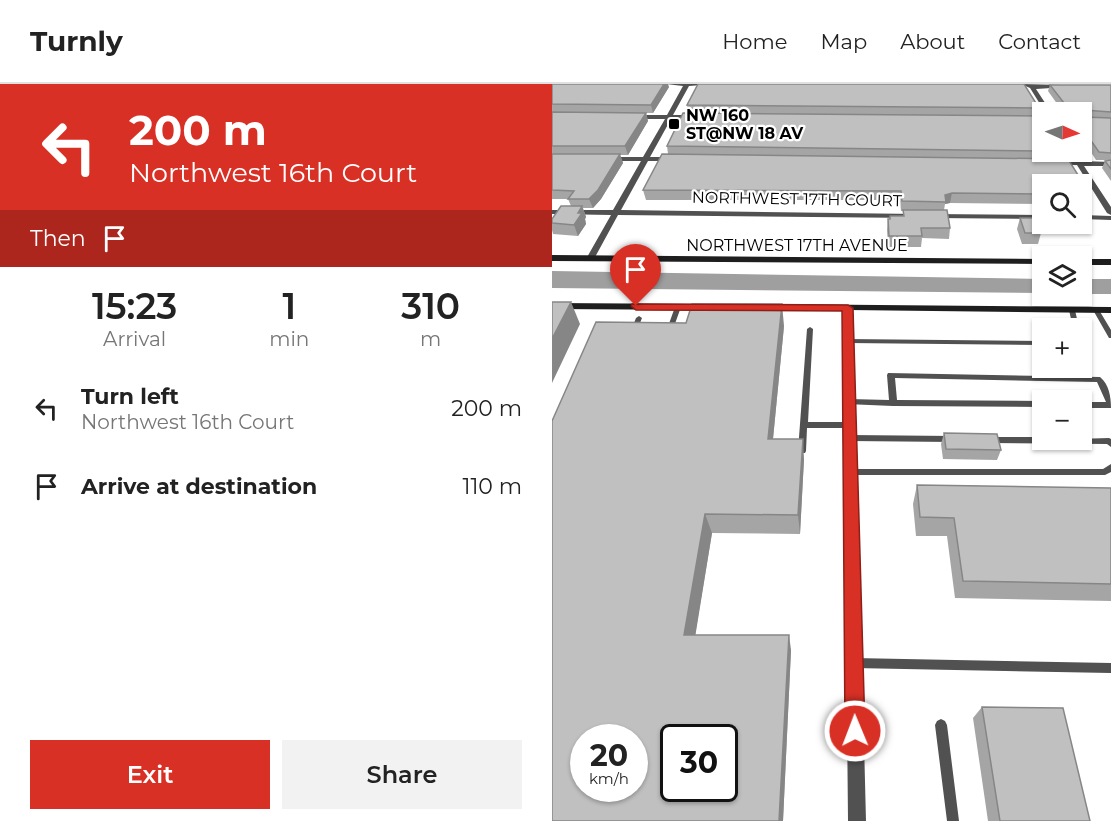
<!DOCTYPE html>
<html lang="en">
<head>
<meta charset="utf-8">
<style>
  body { margin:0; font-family:Montserrat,sans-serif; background:#f2f2f2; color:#222; height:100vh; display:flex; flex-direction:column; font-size:22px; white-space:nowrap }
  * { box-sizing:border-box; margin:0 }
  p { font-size:20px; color:#767676 }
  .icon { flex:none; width:33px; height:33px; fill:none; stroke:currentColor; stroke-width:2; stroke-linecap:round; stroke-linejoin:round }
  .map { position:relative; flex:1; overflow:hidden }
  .drawer { display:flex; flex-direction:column; background:#fff; width:552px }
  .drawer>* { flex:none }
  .guide { background:#d93025; color:#fff; overflow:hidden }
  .needle { width:39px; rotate:93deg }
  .tools { position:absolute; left:480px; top:18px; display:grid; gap:12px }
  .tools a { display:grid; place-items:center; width:60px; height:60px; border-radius:0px; background:#fff; box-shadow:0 2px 4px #0004; font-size:30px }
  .speed { position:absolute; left:18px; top:640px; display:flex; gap:12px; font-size:30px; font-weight:700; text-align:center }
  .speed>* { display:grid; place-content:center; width:78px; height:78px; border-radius:50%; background:#fff; box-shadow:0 2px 4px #0004; line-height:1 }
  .speed small { font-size:15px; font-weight:400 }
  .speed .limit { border:3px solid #111; border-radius:9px; background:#fff; color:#111 }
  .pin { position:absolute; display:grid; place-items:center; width:51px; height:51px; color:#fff; margin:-62px -26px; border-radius:50% 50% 50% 0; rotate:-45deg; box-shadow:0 0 6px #0007 }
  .pin .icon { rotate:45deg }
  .me { position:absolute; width:66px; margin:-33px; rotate:359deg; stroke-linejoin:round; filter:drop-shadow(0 0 4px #0008) }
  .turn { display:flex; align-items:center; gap:21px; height:126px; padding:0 30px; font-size:27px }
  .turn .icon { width:78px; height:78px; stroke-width:2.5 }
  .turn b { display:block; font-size:42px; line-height:51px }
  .then { display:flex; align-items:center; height:57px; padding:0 30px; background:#0003; gap:12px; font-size:22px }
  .eta { display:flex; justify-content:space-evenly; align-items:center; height:102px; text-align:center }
  .eta b { font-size:36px; font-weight:600; line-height:42px }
  .button { display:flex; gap:12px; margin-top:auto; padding:12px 30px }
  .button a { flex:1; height:69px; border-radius:0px; background:#d93025; color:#fff; font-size:24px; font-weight:600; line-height:69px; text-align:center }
  .button a+a { background:#f2f2f2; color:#222 }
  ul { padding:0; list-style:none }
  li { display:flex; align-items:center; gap:18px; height:78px; padding:0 30px }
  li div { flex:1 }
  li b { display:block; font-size:22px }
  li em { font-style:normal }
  header { display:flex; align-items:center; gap:36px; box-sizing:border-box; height:84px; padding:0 30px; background:#fff; border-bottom:2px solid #e0e0e0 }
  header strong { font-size:28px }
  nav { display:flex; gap:33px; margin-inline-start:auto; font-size:21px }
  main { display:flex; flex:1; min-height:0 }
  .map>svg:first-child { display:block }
  .water { fill:#9f9f9f }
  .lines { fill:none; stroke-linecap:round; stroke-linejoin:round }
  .lane { fill:#515151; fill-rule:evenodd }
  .street { fill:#515151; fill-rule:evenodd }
  .secondary { fill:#1e1e1e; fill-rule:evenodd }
  .wall { fill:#a5a5a5 }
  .shaded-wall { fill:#868686 }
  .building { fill:#c0c0c0; stroke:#868686; stroke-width:1.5; fill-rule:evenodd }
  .route { fill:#d93025; stroke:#8d1f18; stroke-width:1.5 }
  .poi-dot { fill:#000; stroke:#fff; stroke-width:2 }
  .labels { text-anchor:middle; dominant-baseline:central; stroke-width:4.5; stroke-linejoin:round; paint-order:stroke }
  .far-poi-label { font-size:16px; font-weight:bold; fill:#000; stroke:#fff; text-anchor:start }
  .far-street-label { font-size:16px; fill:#000; stroke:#fff }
</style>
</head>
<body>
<header>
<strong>Turnly</strong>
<nav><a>Home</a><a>Map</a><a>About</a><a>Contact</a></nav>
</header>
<main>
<section class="drawer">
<div class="guide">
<div class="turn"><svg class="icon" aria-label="left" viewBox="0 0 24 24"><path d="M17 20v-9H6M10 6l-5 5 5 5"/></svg><div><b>200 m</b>Northwest 16th Court</div></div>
<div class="then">Then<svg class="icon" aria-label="arrive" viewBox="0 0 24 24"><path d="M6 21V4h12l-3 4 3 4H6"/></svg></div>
</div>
<div class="eta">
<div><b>15:23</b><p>Arrival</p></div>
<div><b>1</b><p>min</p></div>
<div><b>310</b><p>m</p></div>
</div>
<ul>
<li><svg class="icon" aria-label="left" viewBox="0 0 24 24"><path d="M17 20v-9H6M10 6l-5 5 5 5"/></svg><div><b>Turn left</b><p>Northwest 16th Court</p></div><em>200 m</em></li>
<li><svg class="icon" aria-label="arrive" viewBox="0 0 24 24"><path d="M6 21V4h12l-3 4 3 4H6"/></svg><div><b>Arrive at destination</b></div><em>110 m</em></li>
</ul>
<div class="button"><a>Exit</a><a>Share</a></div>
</section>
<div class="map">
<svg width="559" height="737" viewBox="0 0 559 737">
  <rect width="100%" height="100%" fill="#fff"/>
  <!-- water -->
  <path class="water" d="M0,187L490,195V209L0,204Z
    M530,195H559V210H530Z"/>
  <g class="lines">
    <!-- lane -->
    <path class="lane" d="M126,221L129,223L120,248L119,250H115L114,248L123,223Z
      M520,224L523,226L527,244H521L517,226Z
      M544,224L547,226L559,246V254H557L541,226Z
      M87,232L90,234L84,249L81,251H79L78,249L84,234Z
      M258,243L261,245L256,338H298L302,341L298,344H255L254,367L253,369H247L246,367L255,245Z
      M294,255L490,257V261L296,259H294Z
      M336,289L548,293C557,300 559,313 559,324H530V318H554L545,298L343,294L345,316L490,317V323L341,322L294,320L293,318L297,315L337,316L335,291Z
      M298,351L401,352L405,355L401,358L298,357L294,354Z
      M438,353H490V356L557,354L559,355V363L555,360L438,359L434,356Z
      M559,380V388L553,391H299L296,390L295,388L296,386L299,385H551Z
      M302,574L559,579V589L302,584L298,583L297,579L298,575Z
      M389,635L393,637L395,641L407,737H395L383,641L385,637Z"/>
    <!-- street -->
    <path class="street" d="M114,0H164L137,2L121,31H143L146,33L143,35H119L98,73H122L125,75L122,77H96L69,126L365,130L369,132L365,134L66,131L42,175L35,177L34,175L59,131L0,130V126H61L89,77H55L52,75L55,73H91L113,35H79L76,33L79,31H115L131,2Z
      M469,0L512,1L515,3L484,5L499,28H493L478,4Z
      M517,68H523L529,77L559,78V82H532L559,123V131L555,129L525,81H502L499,79L502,77H523Z
      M379,130L490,131V135L382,134H379Z
      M530,131L559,132V136L530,135Z
      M296,221L301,224L314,737H296L291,224Z"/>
    <!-- secondary -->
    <path class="secondary" d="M0,171L490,175V180L0,177Z
      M530,175H559V181H530Z
      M0,219L155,220L160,223L155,226L0,225Z
      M214,220L559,223V229L211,225V221Z"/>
  </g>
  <!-- wall -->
  <path class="wall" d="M0,0L117,3L101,29L35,28L94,29L96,37L76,71H68L71,79L49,115L41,124H31L34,133L33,135L34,140L26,152L1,150L0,146V135L19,122L16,115H0Z
    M498,1H559V97L550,84L553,77L558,76H544L530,54V28H511L496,7Z
    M135,21L487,24L485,32L136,29Z
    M490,32V68H510L508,75L538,110L534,120H530V100H490V120L398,119L393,120L392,126L398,144L397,155L370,154L369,163H336L335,146L336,135H338V132H351V127H349L348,116H94L91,106L116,70L115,62Z
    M468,134L489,149L486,160H470L465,145Z
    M232,242L221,355L252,375L248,450L160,449L143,551L239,566L231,737H0Z
    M392,349L449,366L445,376L391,375L389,360Z
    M365,401L559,404V517L403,514L395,452H364L361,420Z
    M430,623L538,737H436L421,634Z"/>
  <!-- shaded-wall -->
  <path class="shaded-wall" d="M112,0H116L117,3L101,29L99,21Z
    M94,29L96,37L76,71L73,62Z
    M68,70L71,79L49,115L41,124L37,115Z
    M400,109L398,119L393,120V111Z
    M30,122L34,133L33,135L34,140L26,152L22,141L26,129Z
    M19,218L28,240L0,299V255Z
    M230,220L232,242L219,375L216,355Z
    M251,355L252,375L248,450L246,431Z
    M153,430L160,449L141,566L132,551Z
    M237,551L239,566L231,737H227Z"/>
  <!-- building -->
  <path class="building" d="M0,0H112L99,21L0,20Z
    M146,0H472L487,24L135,21Z
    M498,1H559V28L532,26L531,33L559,34V69L547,68L530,44V28H519Z
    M0,28L94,29L73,62H0Z
    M131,29L490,32V67L115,62Z
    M0,70H68L46,106L37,115H16L22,107L0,106Z
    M110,70L516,75L538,110H530V100H490V110L400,109L393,111L394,118L350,117L349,107L91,106Z
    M559,76V85L553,77Z
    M9,122H30L26,129H30L22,141L0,139V135Z
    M351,126H395L398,144H369L370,152H337L336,135H338V132H352Z
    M468,134H483L489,149H473Z
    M0,218H19L0,255Z
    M140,220H230L216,355H251L246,431L153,430L132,551H237L227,737H0V337L44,238L134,239ZM32,654H82V705H32ZM122,654H172V705H122Z
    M392,349L445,350L449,366L394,365Z
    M365,401L559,404V500L411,497L402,434L368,433Z
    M430,623L511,624L538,737H448Z"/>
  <!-- route -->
  <path class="route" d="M80,220L296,221L301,224L313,647L310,654L303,657L296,654L293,647L290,227L84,226L79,222Z"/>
  <!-- markers -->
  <rect class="poi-dot" x="116" y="34" width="12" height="12" rx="3"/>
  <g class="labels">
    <!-- far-poi labels -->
    <g class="far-poi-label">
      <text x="134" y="31">NW 160<tspan x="134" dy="18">ST@NW 18 AV</tspan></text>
    </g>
    <!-- far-street labels -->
    <g class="far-street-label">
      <text transform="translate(245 115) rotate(1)">NORTHWEST 17TH COURT</text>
      <text x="245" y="161">NORTHWEST 17TH AVENUE</text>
    </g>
  </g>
</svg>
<div class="tools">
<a><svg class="needle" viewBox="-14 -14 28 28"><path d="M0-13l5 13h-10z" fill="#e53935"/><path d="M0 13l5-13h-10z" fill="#767676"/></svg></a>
<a><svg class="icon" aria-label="search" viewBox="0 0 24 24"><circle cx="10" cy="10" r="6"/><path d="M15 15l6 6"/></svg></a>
<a><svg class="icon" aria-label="layers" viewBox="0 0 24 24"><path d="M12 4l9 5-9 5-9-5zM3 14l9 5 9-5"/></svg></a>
<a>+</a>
<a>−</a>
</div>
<div class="speed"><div>20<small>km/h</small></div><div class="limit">30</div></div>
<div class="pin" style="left:84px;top:222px;background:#d93025"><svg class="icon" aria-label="arrive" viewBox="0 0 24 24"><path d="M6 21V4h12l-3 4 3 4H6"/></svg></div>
<svg class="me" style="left:303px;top:647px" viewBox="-20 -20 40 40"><circle r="17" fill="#d93025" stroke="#fff" stroke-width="3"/><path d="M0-11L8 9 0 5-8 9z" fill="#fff"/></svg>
</div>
</main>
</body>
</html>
